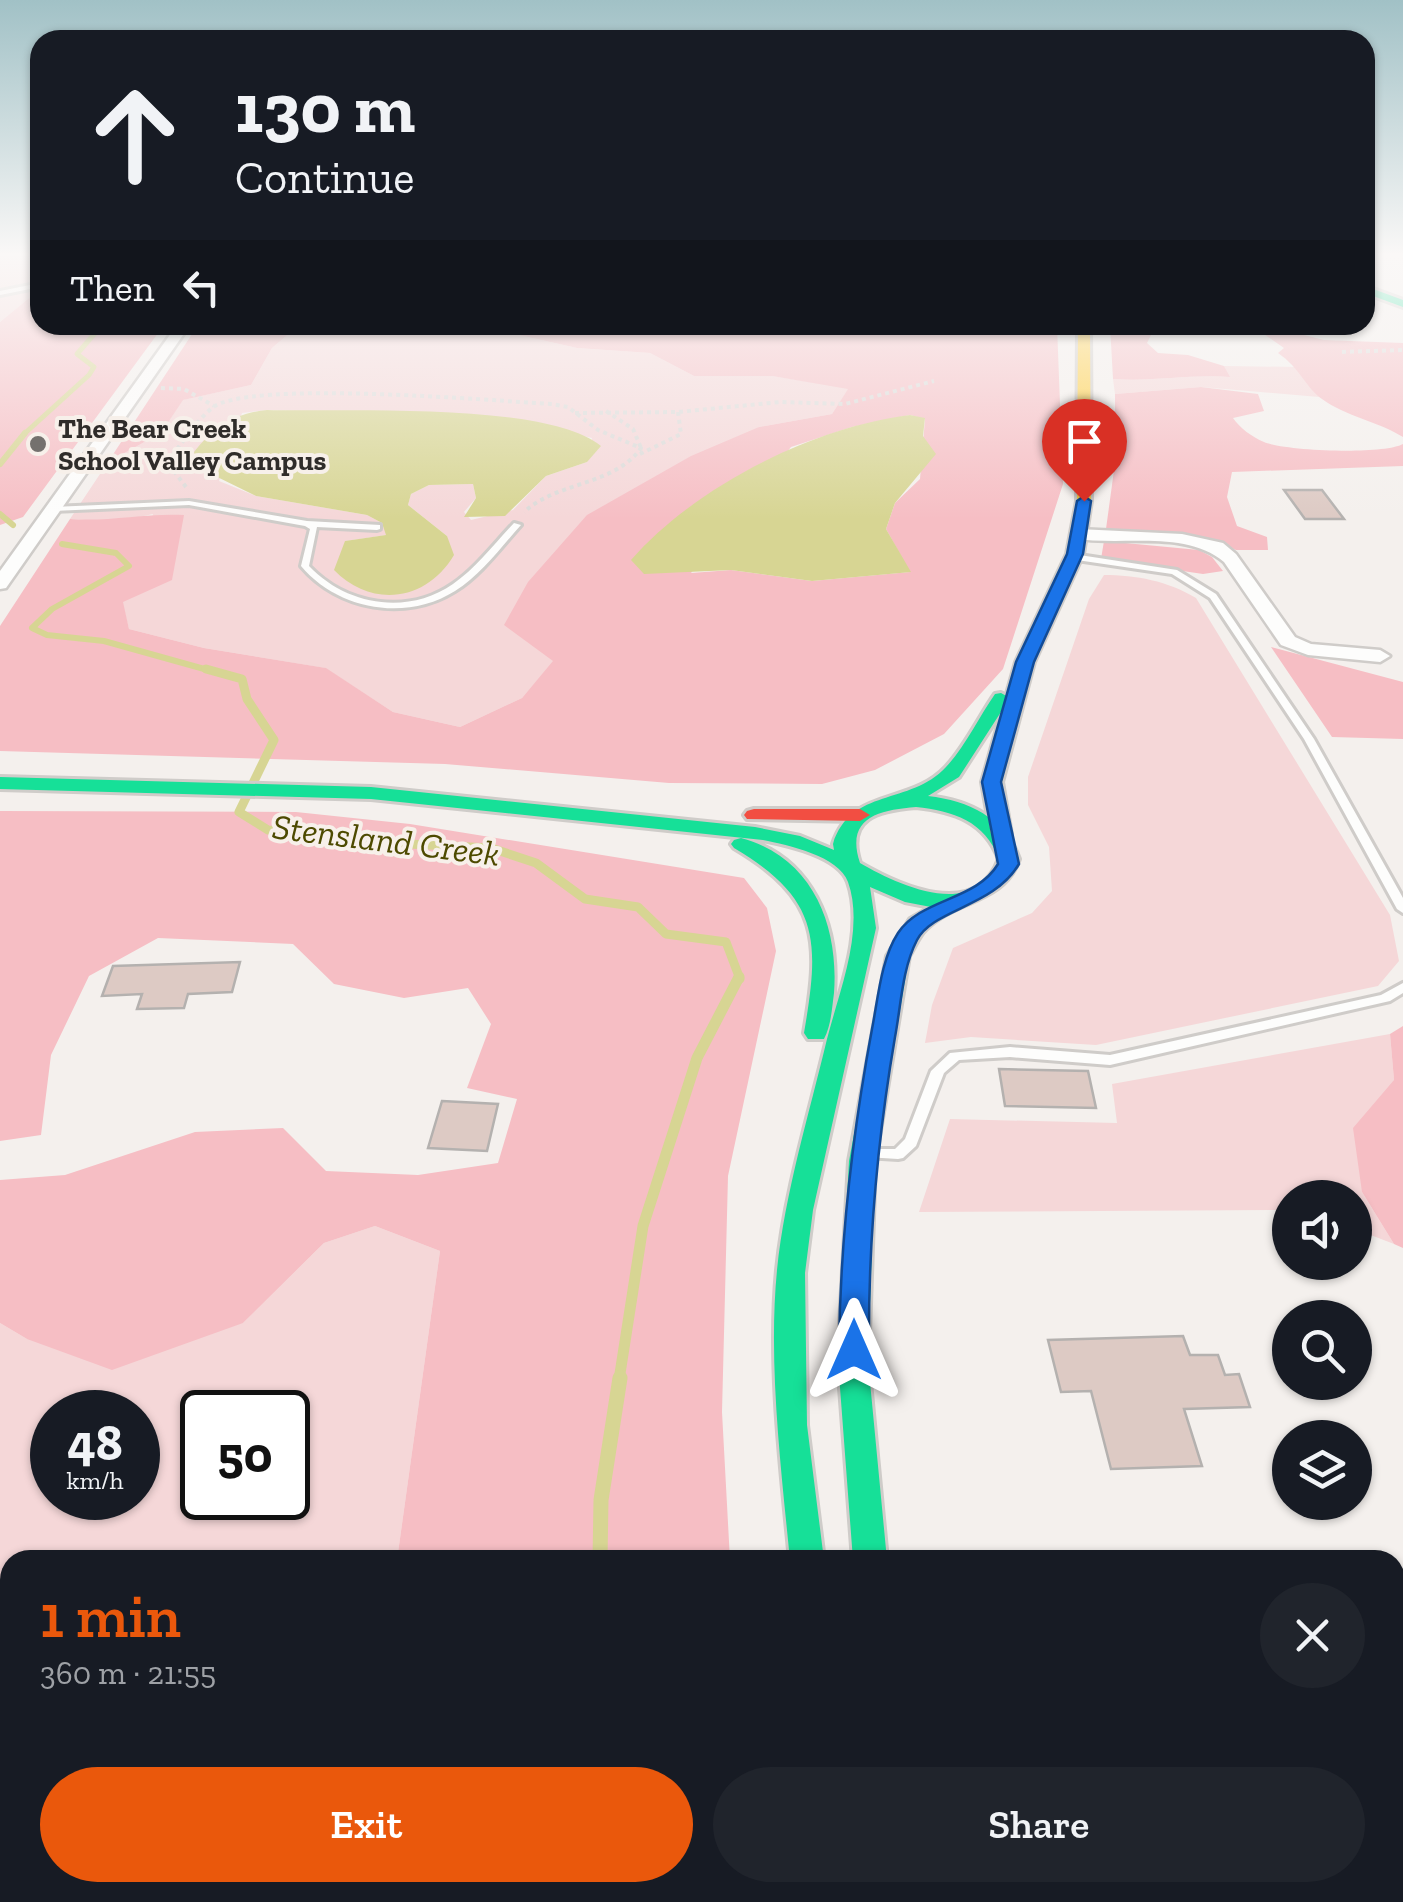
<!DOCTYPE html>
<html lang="en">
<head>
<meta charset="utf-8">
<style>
  body { margin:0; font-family:"Zilla Slab",serif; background:#20242c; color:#f1f3f6; height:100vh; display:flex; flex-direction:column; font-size:38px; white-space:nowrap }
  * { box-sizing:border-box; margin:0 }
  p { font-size:32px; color:#9ea1a6 }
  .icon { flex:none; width:55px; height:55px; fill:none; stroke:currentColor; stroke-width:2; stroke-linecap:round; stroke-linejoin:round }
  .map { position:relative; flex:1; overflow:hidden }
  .drawer { position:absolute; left:0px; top:1550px; width:1405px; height:352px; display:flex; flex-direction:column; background:#171b24; border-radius:30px 30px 0 0; box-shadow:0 2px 8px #0004 }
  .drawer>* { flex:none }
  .banner { position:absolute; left:30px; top:30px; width:1345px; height:305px; border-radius:30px; box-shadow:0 2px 8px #0004; background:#171b24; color:#f1f3f6; overflow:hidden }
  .fabs { position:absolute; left:1272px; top:1180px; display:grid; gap:20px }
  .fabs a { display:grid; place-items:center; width:100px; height:100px; border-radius:50%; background:#171b24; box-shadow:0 2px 8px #0004; font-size:50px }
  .speed { position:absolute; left:30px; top:1390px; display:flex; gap:20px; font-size:50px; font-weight:700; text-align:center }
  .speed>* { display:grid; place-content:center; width:130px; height:130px; border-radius:50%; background:#171b24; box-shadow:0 2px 8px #0004; line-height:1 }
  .speed small { font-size:25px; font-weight:400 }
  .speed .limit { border:5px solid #111; border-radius:15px; background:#fff; color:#111 }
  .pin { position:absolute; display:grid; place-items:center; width:85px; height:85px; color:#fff; margin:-102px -42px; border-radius:50% 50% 50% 0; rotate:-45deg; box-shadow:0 0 10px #0007 }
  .pin .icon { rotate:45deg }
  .me { position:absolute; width:110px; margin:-55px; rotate:0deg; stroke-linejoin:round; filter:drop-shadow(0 0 8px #0008) }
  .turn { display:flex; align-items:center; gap:35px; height:210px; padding:0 40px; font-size:45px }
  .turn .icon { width:130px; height:130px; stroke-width:2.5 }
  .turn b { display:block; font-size:70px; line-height:85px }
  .then { display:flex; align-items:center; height:95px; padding:0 40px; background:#0003; gap:20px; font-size:38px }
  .round { display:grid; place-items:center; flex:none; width:105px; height:105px; border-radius:52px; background:#20242c }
  .head { display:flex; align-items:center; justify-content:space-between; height:170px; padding:0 40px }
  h1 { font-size:60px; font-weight:600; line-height:75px; color:#ea580c }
  .cta { display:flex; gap:20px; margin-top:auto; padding:20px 40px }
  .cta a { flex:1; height:115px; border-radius:60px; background:#ea580c; color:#fff; font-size:40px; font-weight:600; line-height:115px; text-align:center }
  .cta a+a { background:#20242c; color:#f1f3f6 }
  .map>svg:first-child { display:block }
  .green { fill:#f5d7d8; fill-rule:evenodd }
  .forest { fill:#f6bec4; fill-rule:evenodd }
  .water { fill:#d7d593 }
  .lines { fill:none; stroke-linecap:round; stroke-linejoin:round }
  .stream-far4 { stroke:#d7d593; stroke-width:5 }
  .stream-far3 { stroke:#d7d593; stroke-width:6 }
  .stream-far2 { stroke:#d7d593; stroke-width:9 }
  .stream-far1 { stroke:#d7d593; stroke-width:11 }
  .stream { stroke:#d7d593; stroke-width:15 }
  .building { fill:#ddcac4; stroke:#b4b1af; stroke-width:2.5 }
  .lane-casing { stroke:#cfccc9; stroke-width:6 }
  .street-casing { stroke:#cfccc9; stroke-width:5 }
  .fast-casing { stroke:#cfccc9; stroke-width:6 }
  .slow-casing { stroke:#cfccc9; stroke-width:6 }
  .jam-casing { stroke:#cfccc9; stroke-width:6 }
  .path { stroke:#dcdbd9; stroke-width:4; stroke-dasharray:4 4; stroke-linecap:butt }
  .lane { fill:#fdfdfc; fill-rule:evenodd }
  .street { fill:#fdfdfc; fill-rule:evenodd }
  .fast { fill:#16e098; fill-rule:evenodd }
  .slow { fill:#ffcf43; fill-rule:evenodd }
  .jam { fill:#f24e42; fill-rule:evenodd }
  .route { fill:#1a73e8; stroke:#114b97; stroke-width:2.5 }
  .poi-dot { fill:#74716e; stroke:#f7f0ea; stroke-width:4 }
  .labels { text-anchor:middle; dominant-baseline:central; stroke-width:8; stroke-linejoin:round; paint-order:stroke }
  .far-poi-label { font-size:28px; font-weight:bold; fill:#2f2c2a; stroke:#f7f0ea; text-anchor:start }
  .water-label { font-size:35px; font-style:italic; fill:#4d4a00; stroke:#f7f0ea }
</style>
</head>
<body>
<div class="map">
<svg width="1403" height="1902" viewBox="0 0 1403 1902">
  <rect width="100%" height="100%" fill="#f4f0ed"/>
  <!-- green -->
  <path class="green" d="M0,253H40V289L0,322Z
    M299,325L484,327L577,348L650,353L694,376H772L849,388L832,414L759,427L522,698L460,727L393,712L325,668L204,648L129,629L122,602L153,514L116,522L70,519L108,462L161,433L182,400L251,385L272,348ZM267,410L497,417L592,438L587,462L546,476L513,510L471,520L464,512L476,498L473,484L429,485L411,494L408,505L447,536L345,541L387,535L382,523L367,515L256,496L219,481L242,413Z
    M1224,366L1299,367L1319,397L1201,387L1115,394L1113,379C1153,382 1189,374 1229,377Z
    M1104,575C1136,575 1168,581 1196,598L1390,915L1399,961L1378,986L1096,1045L971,1037L925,1043L932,1005L953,948L1032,913L1052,891L1049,847L1028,805V777L1089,599Z
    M1390,1034L1394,1080L1362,1192L1394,1244L1355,1229V1198H1290V1210L919,1212L950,1119L1117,1123L1112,1084Z
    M375,1226L440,1251L397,1560H10V1892H385V1902H0V1323L27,1339L243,1323L324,1243ZM52,1412H138V1498H52ZM202,1412H288V1498H202Z"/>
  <!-- forest -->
  <path class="forest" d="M40,289V325H164L23,517L0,525V322Z
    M198,325H299L272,348L251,385L183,400L161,433L108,462Z
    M407,325H1057L1063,484L1003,669L944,734L875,770L822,784L669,783L445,764L0,751V626L70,519C109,522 145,513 184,515L172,580L123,602L129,629L204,648L326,668L393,712L460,727L522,698L553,661L504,625L528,582L587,515L691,456L759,427L832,414L848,389L772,376H694L650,353L577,348L484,327ZM910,415L925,419L920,479L895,503L886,529L910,572L812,581L731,570L691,573L791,447L852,427Z
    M1110,325H1156L1147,343L1158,353L1188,355L1224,366L1230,377C1190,374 1153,382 1113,379Z
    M1276,328L1324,340L1403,343V437C1377,421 1347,417 1322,399C1307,389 1300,368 1278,353L1284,348L1258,330Z
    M1201,387L1258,394L1264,411L1233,418C1240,428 1252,437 1264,442C1285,451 1383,455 1403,444V466L1232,472L1227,497L1237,526L1267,537L1268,550H1236L1205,537L1106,529L1115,463V394Z
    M1104,541L1199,550L1212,557L1223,571L1203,574L1101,559Z
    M1271,647L1403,682V739L1332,737Z
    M0,811L296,812L410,824L744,878L767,908L776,951L728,1176L722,1412L730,1560H397L440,1251L375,1226L324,1243L243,1323L112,1370L27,1339L0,1323V1180L65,1175L195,1132L283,1128L326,1171L418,1175L498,1163L517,1099L467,1088L491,1024L468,988L404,998L334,984L293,944L158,938L89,976L51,1055L41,1135L0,1141Z
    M1403,1026V1248L1394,1244L1362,1192L1353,1128L1394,1080L1390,1034Z
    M789,1892L792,1902H385V1893Z"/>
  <!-- water -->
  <path class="water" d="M267,410C342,412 546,401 601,446L587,462L546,476L505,516L464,517L476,498L473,484L429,485L411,494L408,505L447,536L454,555C427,601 372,609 334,570L345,541L386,535L382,523L367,515L256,496L199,468L194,452C214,427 235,413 267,410Z
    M910,415L925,418L923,436L936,454L895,503L886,529L911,572L812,581L731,570L644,574L631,560C696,486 813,427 910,415Z"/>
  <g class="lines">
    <!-- stream-far4 -->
    <path class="stream-far4" d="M23,435L89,375L94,367L77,354L102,325"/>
    <!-- stream-far3 -->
    <path class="stream-far3" d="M0,464L25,433
      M0,514L13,525
      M62,544L116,553L129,566L52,609L32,628L47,635L104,641L215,672"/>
    <!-- stream-far2 -->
    <path class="stream-far2" d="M206,669L242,679L247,699L274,740L239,812L268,830L346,841L491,848L536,863L585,899L638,907L666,934L726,942L740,979"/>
    <!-- stream-far1 -->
    <path class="stream-far1" d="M619,1380L643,1226L697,1058L739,977"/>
    <!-- stream -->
    <path class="stream" d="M600,1560L601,1500L620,1378
      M627,1892L629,1902"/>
  </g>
  <!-- building -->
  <path class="building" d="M1284,490H1322L1344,519H1305Z
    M240,962L232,992L188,994L184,1008L137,1009L142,994L102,996L113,966Z
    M999,1069L1088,1071L1096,1108L1005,1106Z
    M442,1101L498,1104L487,1151L428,1148Z
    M1183,1336L1190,1355H1218L1225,1375L1239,1374L1250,1407L1184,1409L1202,1466L1111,1469L1091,1391L1061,1392L1048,1340Z"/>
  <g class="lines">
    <defs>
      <path id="lane" d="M40,283V287L0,295V291Z
        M189,501L307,521L380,525V529L377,530L317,527L309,566C346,605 407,616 453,584C476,568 494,544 514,523L521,525C501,547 481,575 455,591C406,622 338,610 301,566L310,529L305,526L189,505L53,511L49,509L53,507Z
        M1073,554L1177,570L1216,594L1314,739L1403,898V913L1397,909L1304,739L1210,598L1172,574L1070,559V555Z
        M1403,983V993L1390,1001L1110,1065L1010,1057L959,1060L944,1073L916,1146L903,1158L898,1159L866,1157L864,1153L866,1149H895L905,1139L931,1071L950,1053L1010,1047L1110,1055L1381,995Z"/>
      <path id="street" d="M177,325H190L6,588L0,589V571Z
        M1078,529L1182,534L1223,543L1236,554L1295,637L1311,644L1380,650L1390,656L1380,662L1308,655L1281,645L1224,562C1185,529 1119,547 1072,538V530Z"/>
      <path id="fast" d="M1365,286L1403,300V307L1365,293Z
        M1001,693L1010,698L959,777L928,796C971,801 1004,818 1019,859C1004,903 956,899 926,929C919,935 914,948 909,956L875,1161L868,1361L887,1560H853L838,1361L849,1161L887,956L910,919L931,907L905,902L870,887L876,928L813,1210L805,1273L807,1425L824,1560H790C781,1468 768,1363 777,1270C785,1192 809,1115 827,1039C839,992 865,930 848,882C839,856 788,845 763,840L371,799L0,789V777L371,787L755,827L800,836L834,850L833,844C851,787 910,806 946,767C965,747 979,717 995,694ZM916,807C953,811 985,821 999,859C976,922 898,885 860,863C845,818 878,810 916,807Z
        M741,838C813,857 839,926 834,993C832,1008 831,1026 824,1039H808L804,1033C820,940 820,899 734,848L731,844L734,840Z
        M889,1892H930L934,1902H893Z"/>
      <path id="slow" d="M1078,325H1090L1091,501L1083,554L1034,662L1002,782L1011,834L1001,840L991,834L982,782L1016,662L1067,554L1077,501Z"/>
      <path id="jam" d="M754,809H860L870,815L860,821L747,819L744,815L747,811Z"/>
    </defs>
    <!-- lane casing -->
    <use href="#lane" class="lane-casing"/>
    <!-- street casing -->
    <use href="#street" class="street-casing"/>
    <!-- fast casing -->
    <use href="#fast" class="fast-casing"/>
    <!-- slow casing -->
    <use href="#slow" class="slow-casing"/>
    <!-- jam casing -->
    <use href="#jam" class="jam-casing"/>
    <!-- path -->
    <path class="path" d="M1342,352L1403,350
      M161,388L184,389L214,406
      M606,411L633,429L641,448
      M575,413L678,412L780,402L845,404L934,381
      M640,454L681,434L678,412
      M186,487L167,462C181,445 195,422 212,408C248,379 495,401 552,404L568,407L598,430L641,448C614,486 558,481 524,512"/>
    <!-- lane -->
    <use href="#lane" class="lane"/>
    <!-- street -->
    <use href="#street" class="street"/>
    <!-- fast -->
    <use href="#fast" class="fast"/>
    <!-- slow -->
    <use href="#slow" class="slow"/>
    <!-- jam -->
    <use href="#jam" class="jam"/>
  </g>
  <!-- sky -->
  <linearGradient id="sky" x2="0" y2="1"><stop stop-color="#a1c1c6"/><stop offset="0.49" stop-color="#faf8f7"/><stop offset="1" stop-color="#faf8f7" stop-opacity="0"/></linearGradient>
  <rect width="1403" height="519" fill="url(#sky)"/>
  <!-- route -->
  <path class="route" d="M1084,496L1091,501L1083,554L1034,662L1001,782L1019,864C994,907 933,909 917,940C902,969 901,1006 895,1037C877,1142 868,1244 869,1350L865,1359L854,1363L844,1359L839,1350C840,1241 852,1136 872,1029C878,999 881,959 898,933C921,898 976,901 998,864L982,782L1016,662L1067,554L1077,501Z"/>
  <!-- markers -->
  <circle class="poi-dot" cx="38" cy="444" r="10"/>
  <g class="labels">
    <!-- far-poi labels -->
    <g class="far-poi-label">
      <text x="58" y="428">The Bear Creek<tspan x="58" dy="32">School Valley Campus</tspan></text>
    </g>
    <!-- water labels -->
    <g class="water-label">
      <text transform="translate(386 840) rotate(7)">Stensland Creek</text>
    </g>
  </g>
</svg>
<div class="fabs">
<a><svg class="icon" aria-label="sound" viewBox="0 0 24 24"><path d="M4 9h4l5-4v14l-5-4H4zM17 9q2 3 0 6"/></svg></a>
<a><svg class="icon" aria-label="search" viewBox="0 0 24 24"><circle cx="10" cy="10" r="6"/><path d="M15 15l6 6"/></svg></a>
<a><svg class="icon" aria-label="layers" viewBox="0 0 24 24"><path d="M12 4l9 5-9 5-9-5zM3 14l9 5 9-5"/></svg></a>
</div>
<div class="speed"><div>48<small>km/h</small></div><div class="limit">50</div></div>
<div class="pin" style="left:1084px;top:501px;background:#d93025"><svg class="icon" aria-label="arrive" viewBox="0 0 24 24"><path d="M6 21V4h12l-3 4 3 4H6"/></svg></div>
<svg class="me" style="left:854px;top:1350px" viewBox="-20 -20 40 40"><path d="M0-17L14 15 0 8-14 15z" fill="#1a73e8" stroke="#fff" stroke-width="4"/></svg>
<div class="banner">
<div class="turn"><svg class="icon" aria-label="ahead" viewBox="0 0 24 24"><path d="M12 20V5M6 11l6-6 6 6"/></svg><div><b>130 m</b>Continue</div></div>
<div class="then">Then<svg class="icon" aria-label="left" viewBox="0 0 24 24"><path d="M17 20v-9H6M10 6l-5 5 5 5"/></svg></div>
</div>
<section class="drawer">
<div class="head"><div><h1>1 min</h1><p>360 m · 21:55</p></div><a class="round"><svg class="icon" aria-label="close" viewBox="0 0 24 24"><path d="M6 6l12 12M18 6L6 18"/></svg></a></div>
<div class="cta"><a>Exit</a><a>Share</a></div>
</section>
</div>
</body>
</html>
